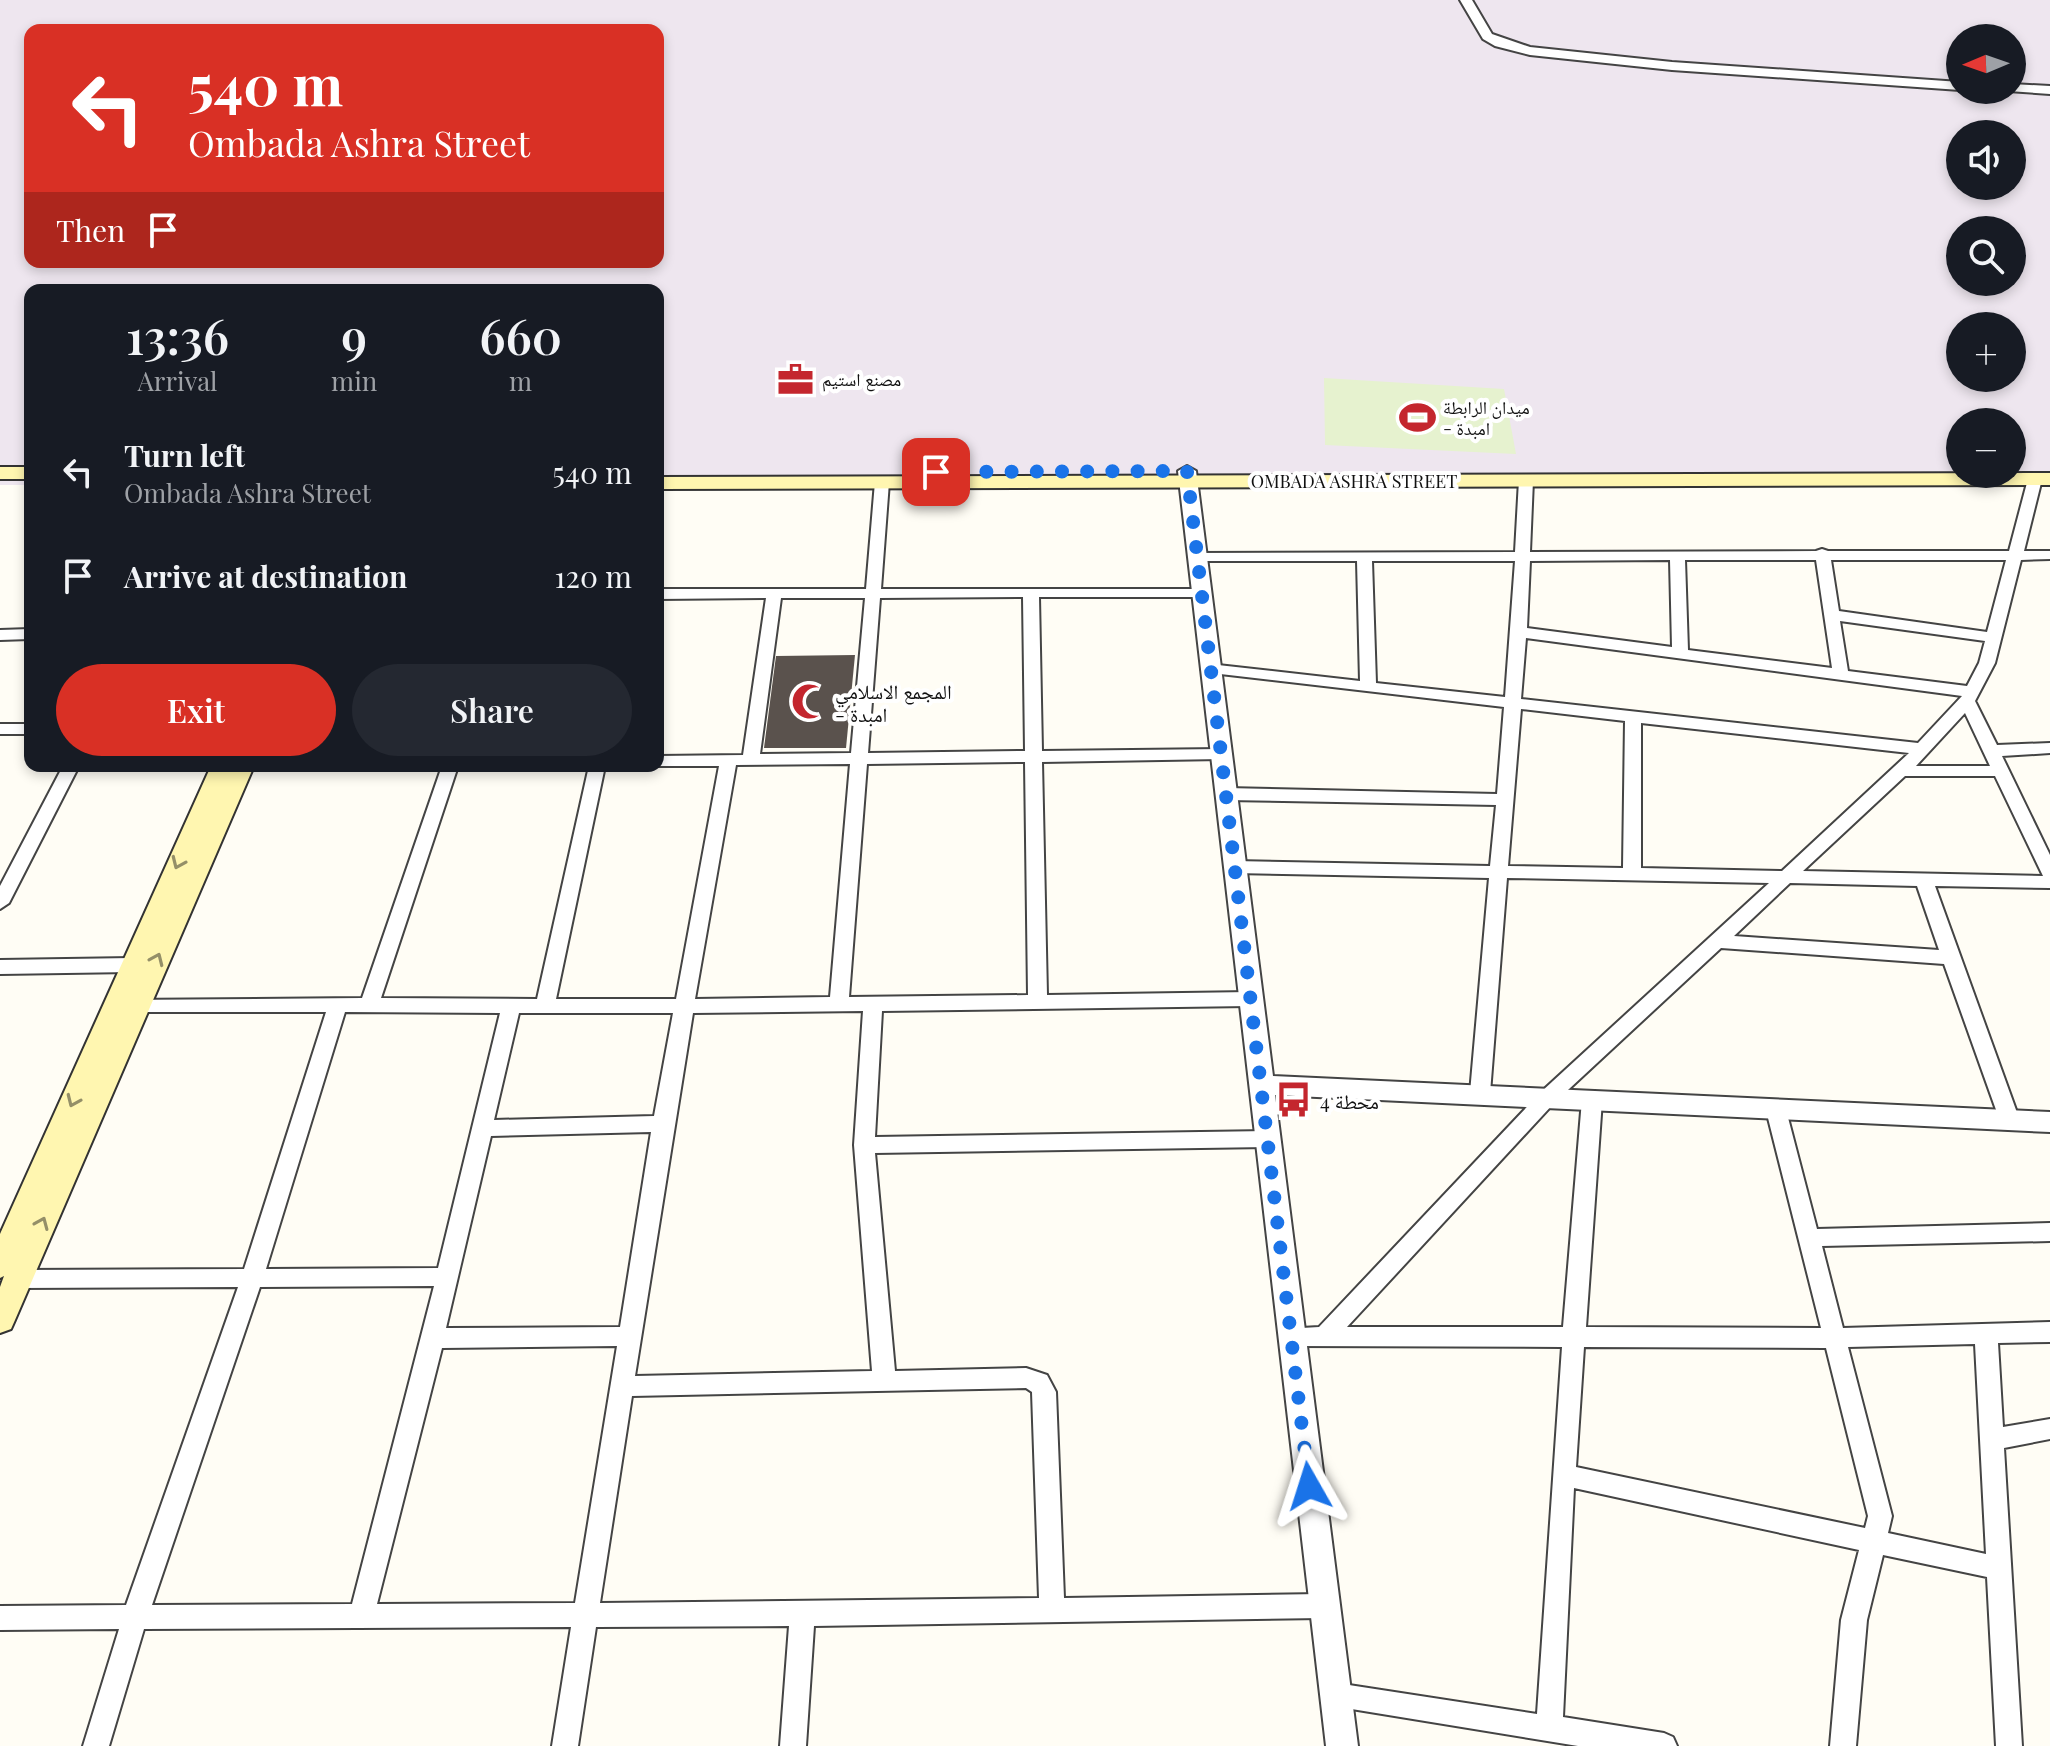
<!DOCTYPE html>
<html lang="en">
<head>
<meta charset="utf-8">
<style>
  body { margin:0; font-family:"Playfair Display","Noto Naskh Arabic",serif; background:#242831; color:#f1f3f6; height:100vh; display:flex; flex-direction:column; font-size:30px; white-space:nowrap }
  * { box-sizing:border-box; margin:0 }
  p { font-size:26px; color:#9ea1a6 }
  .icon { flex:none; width:44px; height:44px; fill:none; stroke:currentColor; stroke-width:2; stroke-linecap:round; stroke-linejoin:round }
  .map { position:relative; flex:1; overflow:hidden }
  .sheet { position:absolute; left:24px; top:284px; width:640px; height:488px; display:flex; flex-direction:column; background:#171b24; border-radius:16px; box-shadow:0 4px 12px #0003 }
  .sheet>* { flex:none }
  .banner { position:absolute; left:24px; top:24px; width:640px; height:244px; border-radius:16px; box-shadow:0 4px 12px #0003; background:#d93025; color:#fff; overflow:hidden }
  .needle { width:52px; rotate:268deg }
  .buttons { position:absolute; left:1946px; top:24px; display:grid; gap:16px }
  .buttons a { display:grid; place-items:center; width:80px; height:80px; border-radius:50%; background:#171b24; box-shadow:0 4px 12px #0003; font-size:40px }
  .pin { position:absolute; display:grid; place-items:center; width:68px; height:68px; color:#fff; margin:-34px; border-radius:16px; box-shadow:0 4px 12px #0006 }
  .me { position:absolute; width:88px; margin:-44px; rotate:354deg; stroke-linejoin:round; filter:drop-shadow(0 0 6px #0008) }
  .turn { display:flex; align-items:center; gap:28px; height:168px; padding:0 32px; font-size:36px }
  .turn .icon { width:104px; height:104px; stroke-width:2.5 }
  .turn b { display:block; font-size:56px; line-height:68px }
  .then { display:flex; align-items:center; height:76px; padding:0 32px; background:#0003; gap:16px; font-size:30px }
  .eta { display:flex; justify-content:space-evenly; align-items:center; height:136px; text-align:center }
  .eta b { font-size:48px; font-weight:600; line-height:56px }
  .cta { display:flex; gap:16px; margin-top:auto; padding:16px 32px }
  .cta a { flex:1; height:92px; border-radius:48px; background:#d93025; color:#fff; font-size:32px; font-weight:600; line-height:92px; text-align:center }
  .cta a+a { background:#242831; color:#f1f3f6 }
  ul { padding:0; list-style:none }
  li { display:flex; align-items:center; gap:24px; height:104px; padding:0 32px }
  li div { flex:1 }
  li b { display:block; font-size:30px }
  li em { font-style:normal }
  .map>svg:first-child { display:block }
  .industrial { fill:#eee6ef; fill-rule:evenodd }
  .pitch { fill:#e6f2cf }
  .building { fill:#5a524d }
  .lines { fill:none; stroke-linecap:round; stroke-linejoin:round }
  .minor-casing { stroke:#444; stroke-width:4 }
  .tertiary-casing { stroke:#444; stroke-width:4 }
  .secondary-casing { stroke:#333; stroke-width:4 }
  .minor { fill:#fff; fill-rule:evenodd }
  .tertiary { fill:#fff; fill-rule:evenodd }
  .secondary { fill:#fff6b0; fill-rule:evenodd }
  .oneway { stroke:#948f68 }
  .route { stroke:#1a73e8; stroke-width:14; stroke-dasharray:0 25.2 }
  .labels { text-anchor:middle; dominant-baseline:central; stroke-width:8; stroke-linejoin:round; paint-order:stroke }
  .far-poi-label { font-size:18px; fill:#111; stroke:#fff; text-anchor:start }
  .far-street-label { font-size:18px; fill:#111; stroke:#fff }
  .poi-label { font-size:20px; fill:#111; stroke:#fff; text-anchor:start }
</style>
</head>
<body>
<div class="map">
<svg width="2050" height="1746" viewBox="0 0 2050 1746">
  <rect width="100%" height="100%" fill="#fffdf5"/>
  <!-- industrial -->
  <path class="industrial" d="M0,0H2050V477L658,482V290H30V485H0ZM30,30H658V262H30ZM1960,38H2012V90H1960ZM1960,134H2012V186H1960ZM1960,230H2012V282H1960ZM1960,326H2012V378H1960ZM1960,422H2012V474H1960Z"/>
  <!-- pitch -->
  <path class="pitch" d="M1324,378L1504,389L1516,454L1325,445Z"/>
  <!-- building -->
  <path class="building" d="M855,655L846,748H764L776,656Z"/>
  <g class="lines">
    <defs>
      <path id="minor" d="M2035,475L2042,479L2024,551H2050V559L2021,560L1995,663L1975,701L1997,745L2050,743V753L2002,756L2050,855V888L1935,886L2020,1121L2017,1127L2010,1129L2003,1127L2000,1121L1944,964L1721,948L1555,1102L1347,1327H1563L1582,1100L1585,1095L1592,1092L1599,1095L1602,1100L1586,1327L1821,1328L1766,1110L1769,1104L1776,1102L1783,1104L1786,1110L1817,1229L2050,1223V1241L1822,1246L1843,1328L2050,1322V1342L1998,1343L2003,1427L2050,1419V1439L2004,1448L2022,1746H1996L1987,1577L1883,1555L1867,1620L1856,1746H1830L1841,1620L1859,1550L1574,1488L1563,1717L1664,1733L1673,1737L1677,1746H1578L1327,1705L1323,1696L1327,1687L1336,1683L1537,1714L1562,1347L1292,1346L1284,1343L1281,1336L1284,1329L1319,1327L1541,1092L1769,883L1507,878L1490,1093L1487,1098H1473L1470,1093L1489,878L1234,873L1225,867L1234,861L1490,866L1496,805L1226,800L1217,794L1226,788L1497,794L1504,707L1203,672L1201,669L1203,666L1209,664L1360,681L1357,561H1196L1189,557L1196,553L1515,552L1519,480L1526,476L1533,480L1530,552L1816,551L1822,549L1828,551H2009L2028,479ZM1670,560L1672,647L1527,628L1530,561ZM1685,560H1816L1832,668L1688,650ZM1831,560H2006L1987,632L1839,611ZM1372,561H1515L1505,697L1376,683ZM1840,621L1985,641L1979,663L1967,686L1848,671ZM1526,638L1962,696L1918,743L1521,699ZM1521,709L1625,721L1623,868L1508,866ZM1965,713L1990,766H1916ZM1641,723L1909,753L1782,871L1641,868ZM1905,776H1995L2043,876L1803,871ZM1790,883L1917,886L1939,950L1734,936ZM1975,1344L1986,1554L1888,1533L1892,1516L1848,1347ZM1584,1347L1826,1348L1868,1516L1865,1528L1576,1467Z
        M882,478L889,482L881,589H1205V595L1200,597H1039L1042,751L1222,749L1230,754L1222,759L1042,762L1047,995L1250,992L1257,994L1260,999L1257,1004L1250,1006L882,1011L875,1137L1268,1131L1275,1133L1278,1139L1275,1145L1268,1147L875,1153L895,1371L1026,1368L1047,1375L1056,1392L1064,1598L1322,1594L1331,1598L1335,1606L1331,1614L1322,1618L814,1626L806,1746H780L789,1626L596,1627L578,1746H552L571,1627L144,1629L109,1746H83L119,1629L0,1630V1606L126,1605L238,1287L19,1288L11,1285L8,1279L11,1273L19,1270L244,1269L326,1012H129L122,1010L119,1005L122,1000L362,998L442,766H458L381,998L537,999L589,766H605L556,999H676L719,766H658V756L743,755L766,598L658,599V589H866L875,482ZM1023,597L1025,751L868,753L880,598ZM781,598H865L851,753L760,754ZM1025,762L1028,995L849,997L867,764ZM850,764L830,997L695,999L736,765ZM863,1011L854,1145L872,1371L635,1376L693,1013ZM345,1012L500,1013L438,1268L266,1269ZM519,1013H673L654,1116L494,1120ZM651,1132L620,1327L446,1328L491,1136ZM434,1286L352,1604L152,1605L260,1287ZM617,1346L575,1603L377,1604L442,1348ZM1026,1388L1032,1392L1039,1598L600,1603L632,1396Z
        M30,629V639L0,640V630Z
        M0,724H30V734H0Z
        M63,766H79L9,903L0,909V886Z
        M132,958L139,960L141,965L139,970L132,972L0,974V960Z"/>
      <path id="tertiary" d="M1460,0H1472L1492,34L1530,47L1672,62L1960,82V90L1672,70L1530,55L1495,46L1483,39Z
        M2012,84L2050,86V94L2008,91L2012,90Z
        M1187,466L1196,471L1273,1076L2050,1112V1132L1275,1095L1358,1746H1326L1178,471Z"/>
      <path id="secondary" d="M0,467H30V479H0Z
        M2050,473V485L658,489V477Z
        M211,766H254L15,1320L11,1329L0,1333V1287L4,1276L0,1278V1234Z"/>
    </defs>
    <!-- minor casing -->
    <use href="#minor" class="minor-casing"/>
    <!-- tertiary casing -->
    <use href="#tertiary" class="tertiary-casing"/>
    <!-- secondary casing -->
    <use href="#secondary" class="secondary-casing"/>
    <!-- minor -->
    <use href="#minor" class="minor"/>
    <!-- tertiary -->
    <use href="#tertiary" class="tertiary"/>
    <!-- secondary -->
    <use href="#secondary" class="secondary"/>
  </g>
  <!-- one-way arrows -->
  <defs><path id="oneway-chevron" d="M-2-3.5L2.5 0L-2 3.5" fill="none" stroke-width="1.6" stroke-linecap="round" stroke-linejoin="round" transform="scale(2)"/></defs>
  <g class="oneway">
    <use href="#oneway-chevron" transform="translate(178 863) rotate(114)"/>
    <use href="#oneway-chevron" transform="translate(157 959) rotate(-66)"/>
    <use href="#oneway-chevron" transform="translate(73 1101) rotate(114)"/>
    <use href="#oneway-chevron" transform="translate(42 1223) rotate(-67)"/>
  </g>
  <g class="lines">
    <!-- route -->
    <path class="route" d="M936,472L1187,471L1309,1486"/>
  </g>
  <!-- icons -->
  <defs>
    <symbol id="office-bare" viewBox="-9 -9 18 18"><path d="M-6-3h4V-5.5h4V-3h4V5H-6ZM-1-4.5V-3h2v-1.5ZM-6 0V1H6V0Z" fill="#c4262e" stroke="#fff" stroke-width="2.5" paint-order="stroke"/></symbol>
    <symbol id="stadium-bare" viewBox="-9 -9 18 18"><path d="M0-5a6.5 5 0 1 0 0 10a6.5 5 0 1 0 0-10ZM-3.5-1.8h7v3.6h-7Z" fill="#c4262e" stroke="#fff" stroke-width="2.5" paint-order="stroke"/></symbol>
    <symbol id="mosque-bare" viewBox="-9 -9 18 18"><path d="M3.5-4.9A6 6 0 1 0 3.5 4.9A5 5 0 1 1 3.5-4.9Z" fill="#c4262e" stroke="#fff" stroke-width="2.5" paint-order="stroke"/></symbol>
    <symbol id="bus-bare" viewBox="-9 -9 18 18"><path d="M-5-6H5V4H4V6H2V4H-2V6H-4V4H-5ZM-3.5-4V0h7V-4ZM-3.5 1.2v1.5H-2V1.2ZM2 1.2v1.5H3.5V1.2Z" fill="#c4262e" stroke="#fff" stroke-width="2.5" paint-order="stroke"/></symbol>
  </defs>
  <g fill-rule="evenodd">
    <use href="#office-bare" x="770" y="354" width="51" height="51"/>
    <use href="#stadium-bare" x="1392" y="392" width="51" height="51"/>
    <use href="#mosque-bare" x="784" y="676" width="51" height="51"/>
    <use href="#bus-bare" x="1268" y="1074" width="51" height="51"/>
  </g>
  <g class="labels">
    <!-- far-poi labels -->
    <g class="far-poi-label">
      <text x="822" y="379">مصنع استيم</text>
      <text x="1443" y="407">ميدان الرابطة<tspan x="1443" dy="21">- امبدة</tspan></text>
    </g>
    <!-- far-street labels -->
    <g class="far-street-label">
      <text x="1354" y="481">OMBADA ASHRA STREET</text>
    </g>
    <!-- poi labels -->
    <g class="poi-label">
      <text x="835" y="690">المجمع الاسلامي<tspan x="835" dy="23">- امبدة</tspan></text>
      <text x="1320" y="1100">محطة 4</text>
    </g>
  </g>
</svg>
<div class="buttons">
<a><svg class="needle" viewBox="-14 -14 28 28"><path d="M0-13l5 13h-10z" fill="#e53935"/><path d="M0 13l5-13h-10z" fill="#9ea1a6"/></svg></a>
<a><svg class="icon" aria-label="sound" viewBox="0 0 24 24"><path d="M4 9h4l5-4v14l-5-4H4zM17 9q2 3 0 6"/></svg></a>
<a><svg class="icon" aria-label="search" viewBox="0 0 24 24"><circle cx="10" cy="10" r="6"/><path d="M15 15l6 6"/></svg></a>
<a>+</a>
<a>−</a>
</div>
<div class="pin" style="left:936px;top:472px;background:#d93025"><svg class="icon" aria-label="arrive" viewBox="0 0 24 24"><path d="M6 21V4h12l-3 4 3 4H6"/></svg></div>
<svg class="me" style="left:1309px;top:1486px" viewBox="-20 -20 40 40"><path d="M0-17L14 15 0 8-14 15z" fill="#1a73e8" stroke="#fff" stroke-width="4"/></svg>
<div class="banner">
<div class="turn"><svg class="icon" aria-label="left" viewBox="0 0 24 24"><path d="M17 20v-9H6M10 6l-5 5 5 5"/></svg><div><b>540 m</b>Ombada Ashra Street</div></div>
<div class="then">Then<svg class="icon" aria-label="arrive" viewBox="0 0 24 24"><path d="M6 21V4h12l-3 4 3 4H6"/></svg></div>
</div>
<section class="sheet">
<div class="eta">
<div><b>13:36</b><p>Arrival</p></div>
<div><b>9</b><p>min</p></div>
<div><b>660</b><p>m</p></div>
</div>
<ul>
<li><svg class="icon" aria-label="left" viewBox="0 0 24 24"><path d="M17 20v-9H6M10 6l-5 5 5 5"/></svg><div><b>Turn left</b><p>Ombada Ashra Street</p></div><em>540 m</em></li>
<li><svg class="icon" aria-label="arrive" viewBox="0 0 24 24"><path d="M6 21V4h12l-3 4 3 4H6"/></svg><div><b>Arrive at destination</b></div><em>120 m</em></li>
</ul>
<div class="cta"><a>Exit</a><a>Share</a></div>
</section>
</div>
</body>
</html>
